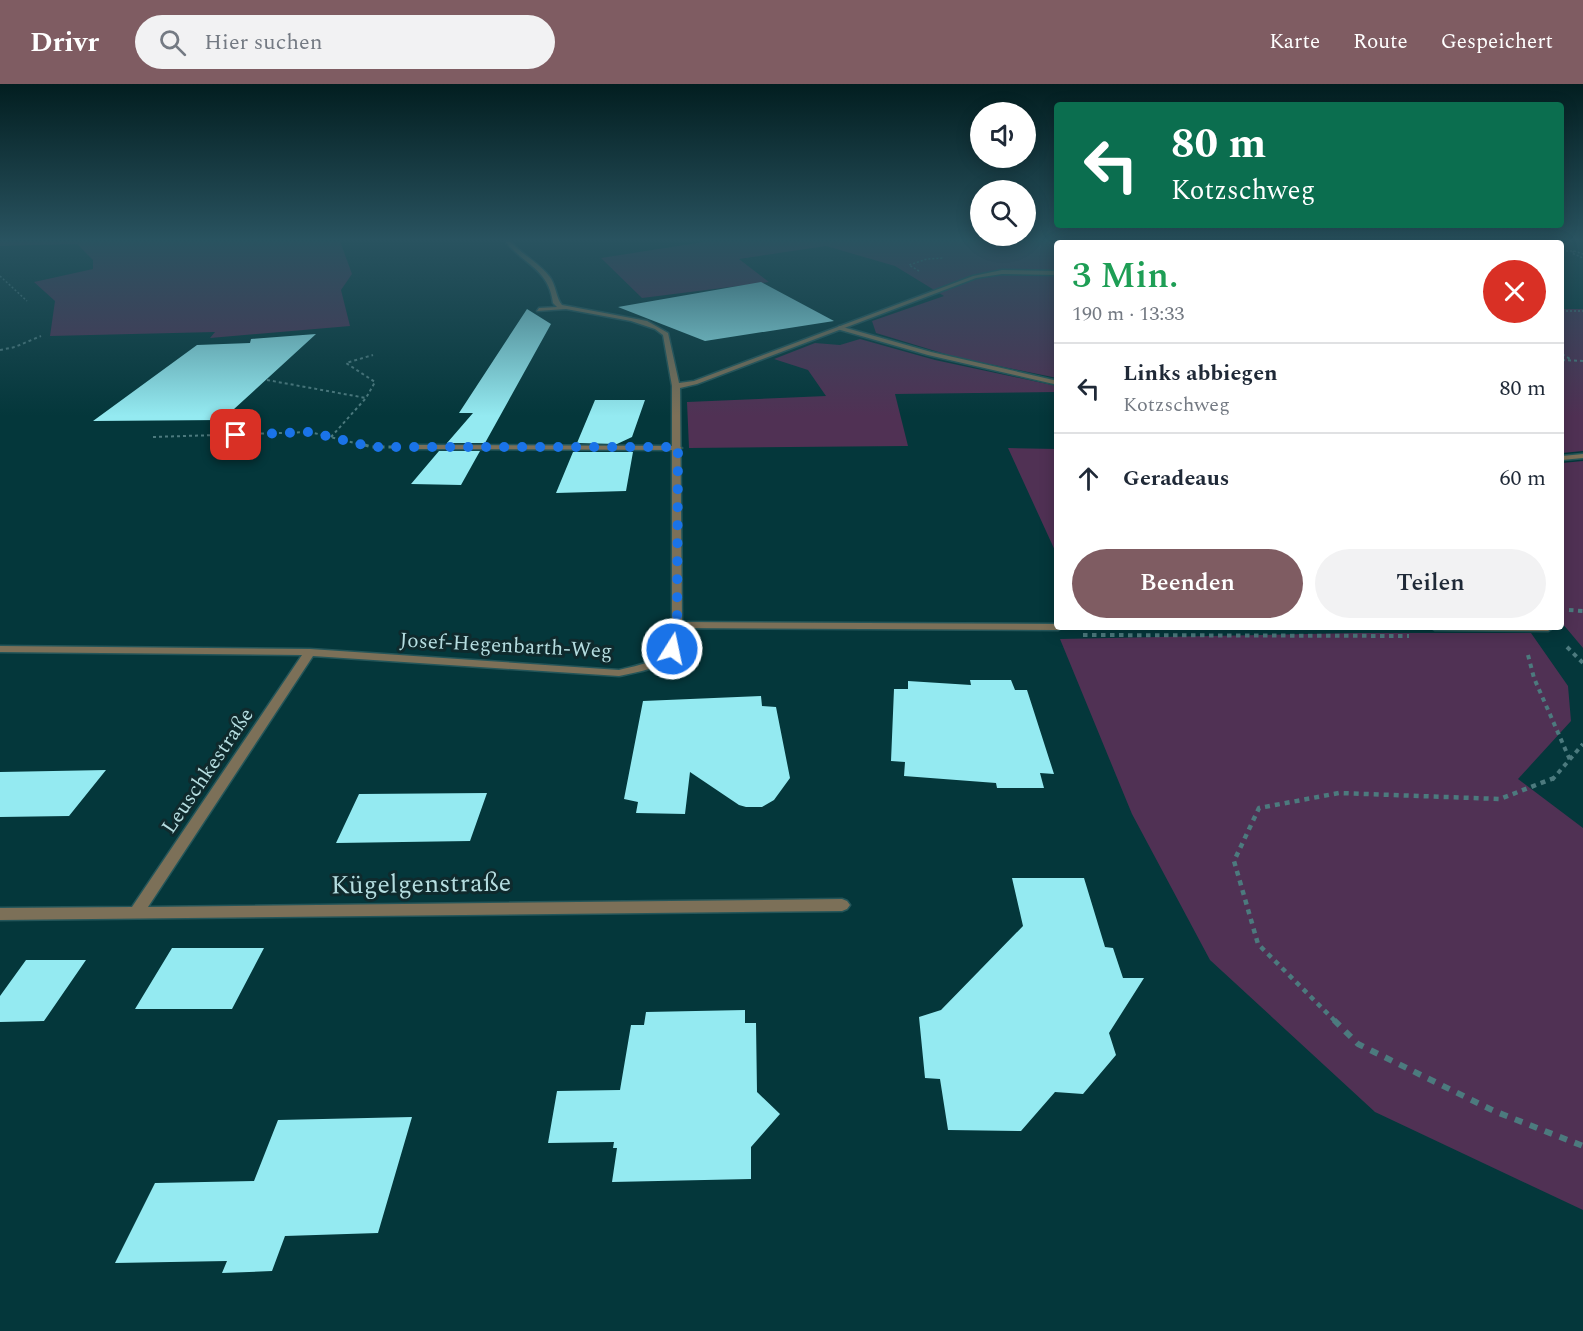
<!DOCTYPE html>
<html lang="de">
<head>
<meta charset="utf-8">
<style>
  body { margin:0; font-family:Spectral,serif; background:#f2f2f3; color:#1f2937; height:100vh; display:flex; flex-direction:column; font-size:22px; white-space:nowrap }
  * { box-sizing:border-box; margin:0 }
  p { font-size:20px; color:#747a83 }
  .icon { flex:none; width:33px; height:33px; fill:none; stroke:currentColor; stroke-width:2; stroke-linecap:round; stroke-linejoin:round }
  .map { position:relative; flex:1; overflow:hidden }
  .details { position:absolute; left:1054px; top:156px; width:510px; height:390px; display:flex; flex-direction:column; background:#fff; border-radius:6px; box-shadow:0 3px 15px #0003 }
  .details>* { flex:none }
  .banner { position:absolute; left:1054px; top:18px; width:510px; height:126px; border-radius:6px; box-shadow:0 3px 15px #0003; background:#0b6e4f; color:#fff; overflow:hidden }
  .controls { position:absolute; left:970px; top:18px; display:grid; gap:12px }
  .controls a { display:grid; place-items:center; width:66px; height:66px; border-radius:50%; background:#fff; box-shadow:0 3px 15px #0003; font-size:30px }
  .pin { position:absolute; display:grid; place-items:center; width:51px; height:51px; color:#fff; margin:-26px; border-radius:12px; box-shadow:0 3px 9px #0006 }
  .me { position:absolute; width:66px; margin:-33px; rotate:10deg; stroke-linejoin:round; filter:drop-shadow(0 0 4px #0008) }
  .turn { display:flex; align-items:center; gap:21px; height:126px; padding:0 18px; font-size:27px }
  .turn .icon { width:78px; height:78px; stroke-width:2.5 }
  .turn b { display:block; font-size:42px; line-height:51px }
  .round { display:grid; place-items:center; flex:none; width:63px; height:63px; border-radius:32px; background:#f2f2f3 }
  .head { display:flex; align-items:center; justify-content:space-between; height:102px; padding:0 18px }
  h1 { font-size:36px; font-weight:600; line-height:45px; color:#1e9e55 }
  .action { display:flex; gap:12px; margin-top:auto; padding:12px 18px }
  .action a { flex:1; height:69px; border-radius:36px; background:#7f5c62; color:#fff; font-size:24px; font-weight:600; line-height:69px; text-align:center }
  .action a+a { background:#f2f2f3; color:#1f2937 }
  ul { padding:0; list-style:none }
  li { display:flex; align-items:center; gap:18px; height:90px; padding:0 18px; border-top:2px solid #e0e1e3 }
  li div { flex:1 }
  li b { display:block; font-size:22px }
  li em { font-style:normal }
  header { display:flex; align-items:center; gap:36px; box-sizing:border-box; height:84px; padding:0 30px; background:#7f5c62; color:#fff }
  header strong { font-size:28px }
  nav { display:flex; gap:33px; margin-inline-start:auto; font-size:21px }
  .search { width:420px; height:54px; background:#f2f2f3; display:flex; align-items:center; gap:15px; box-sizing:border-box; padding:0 21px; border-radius:33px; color:#747a83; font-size:22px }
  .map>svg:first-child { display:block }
  .green { fill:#503154 }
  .building { fill:#94eaf1 }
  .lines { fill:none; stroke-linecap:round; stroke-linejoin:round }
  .lane-casing { stroke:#245559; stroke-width:3 }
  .street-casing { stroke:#245559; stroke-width:3 }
  .path-far5 { stroke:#4c7a7e; stroke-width:1.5; stroke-dasharray:2 2; stroke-linecap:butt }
  .path-far4 { stroke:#4c7a7e; stroke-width:2; stroke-dasharray:3 3; stroke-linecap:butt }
  .path-far3 { stroke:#4c7a7e; stroke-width:3; stroke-dasharray:4 4; stroke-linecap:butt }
  .path-far2 { stroke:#4c7a7e; stroke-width:4; stroke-dasharray:4.5 4.5; stroke-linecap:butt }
  .path-far1 { stroke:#4c7a7e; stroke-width:4.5; stroke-dasharray:5 5; stroke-linecap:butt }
  .path { stroke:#4c7a7e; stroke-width:6; stroke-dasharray:8 8; stroke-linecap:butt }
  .lane { fill:#7c7058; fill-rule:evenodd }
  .street { fill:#7c7058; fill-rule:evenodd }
  .route { stroke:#1a73e8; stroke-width:10; stroke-dasharray:0 18 }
  .labels { text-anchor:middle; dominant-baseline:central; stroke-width:6; stroke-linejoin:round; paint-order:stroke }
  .street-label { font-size:21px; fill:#b5dde0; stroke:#0f2a2d }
  .near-street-label { font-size:26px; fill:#b5dde0; stroke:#0f2a2d }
</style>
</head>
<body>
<header>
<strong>Drivr</strong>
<div class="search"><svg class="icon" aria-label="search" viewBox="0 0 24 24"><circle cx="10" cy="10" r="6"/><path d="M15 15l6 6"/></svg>Hier suchen</div>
<nav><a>Karte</a><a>Route</a><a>Gespeichert</a></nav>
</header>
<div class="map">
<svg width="1583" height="1247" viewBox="0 0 1583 1247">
  <rect width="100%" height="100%" fill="#04373b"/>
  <!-- green -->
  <path class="green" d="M0,157H340L352,190L341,206L350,242L210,254L215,248L50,252L55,217L34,198L93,185V176L77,160L0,162Z
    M710,157H1378L1379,159H1058L1057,294L955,273L876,249L872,237L944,212L895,182L826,162L739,175L769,198L642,214L601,174Z
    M1562,225H1583V367L1562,369Z
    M860,255L935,276L1057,302V308L895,310L908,362L689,364L687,318L826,312L808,286L774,275L815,259L840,261Z
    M1008,364L1057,365V471Z
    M1583,377V564L1562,539V379Z
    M1358,549H1531L1568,602L1571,637L1518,695L1583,744V1126L1375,1028L1210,876L1132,730L1060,555Z"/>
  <!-- building -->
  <path class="building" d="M761,198L834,237L705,257L618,223Z
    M527,225L551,240L485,359H447L473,329H459Z
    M316,250L222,336L93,337L197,261L250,259L251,255Z
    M595,316H645L632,353L617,360L577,359Z
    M439,367H480L461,401L411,400Z
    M573,368H633L626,407L556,409Z
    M970,596H1011L1015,606H1027L1054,690L1040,689L1044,704H997L996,699L904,692L905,678L891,677L894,605H908V597L971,601Z
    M761,612L762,622L776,623L790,694L774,716L762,723H746L739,721L690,688L685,730L636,729L638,718L624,715L643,617Z
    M106,686L69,732L0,733V688Z
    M487,709L470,757L336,759L359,710Z
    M1012,794H1084L1105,863L1113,864L1123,894H1144L1109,949L1116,971L1083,1010L1055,1008L1021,1047L948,1046L940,995L925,994L919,933L941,926L1023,842Z
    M172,864H264L232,925H135Z
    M26,876H86L44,937L0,938V912Z
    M745,926V939H756L757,1008L780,1030L751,1063V1095L612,1098L617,1064H613L614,1058L548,1059L557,1007L620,1006L631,941H644L646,928Z
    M412,1033L378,1149L285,1152L272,1187L222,1189L227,1177L115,1179L155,1099L254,1097L278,1036Z"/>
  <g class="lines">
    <defs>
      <path id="lane" d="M505,157H510C521,170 538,178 549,192C556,200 556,215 562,221L647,237L668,249L679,299L694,297L973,192L1002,186L1058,187V191L1002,190L976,194L697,300L680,304L682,541L677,544L672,541V302L663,251L655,245L631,237L566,225L537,227L539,224L557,223L553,219C549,185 524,181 505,157Z
        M1464,157H1469L1470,159H1465Z
        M1583,370V374L1562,376V372Z"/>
      <path id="street" d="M839,242L931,268L1058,297V301L928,271L837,245Z
        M418,361L678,362L682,364L678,366L421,365H418Z
        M677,538L1058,540V543H1063L1058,546L682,544C677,583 652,585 619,592L313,572L148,823L842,815L847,817L850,821L847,825L842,827L0,836V824L132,823L302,571L0,568V562L310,565L619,586C634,582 658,579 667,564C670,558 671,548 672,541Z
        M1430,543H1553V544L1548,547L1435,546Z"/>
    </defs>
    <!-- lane casing -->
    <use href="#lane" class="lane-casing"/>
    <!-- street casing -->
    <use href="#street" class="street-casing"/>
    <!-- path-far5 -->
    <path class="path-far5" d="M1549,157L1551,159
      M1562,167H1574L1572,169L1583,174
      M1574,167L1583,170
      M919,187L909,181L927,175L944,174
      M0,192L27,217
      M1562,227H1583"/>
    <!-- path-far4 -->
    <path class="path-far4" d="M0,266L15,263L41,252
      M1562,270L1570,275
      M1562,276L1583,277
      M267,296L366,314
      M153,353L310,348L363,361
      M331,353L366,314L375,298L346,279L373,271"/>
    <!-- path-far3 -->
    <path class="path-far3" d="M357,359L372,363H394"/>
    <!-- path-far2 -->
    <path class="path-far2" d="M1569,526L1583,527
      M1083,551L1409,552
      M1567,563L1583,579
      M1528,571L1534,594L1570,676
      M1552,696L1583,660"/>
    <!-- path-far1 -->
    <path class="path-far1" d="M1335,937L1258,860L1234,777L1259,724L1339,709L1500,715L1554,694"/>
    <!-- path -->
    <path class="path" d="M1334,936L1358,960L1494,1027L1583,1062"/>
    <!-- lane -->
    <use href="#lane" class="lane"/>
    <!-- street -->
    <use href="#street" class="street"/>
  </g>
  <!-- sky -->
  <linearGradient id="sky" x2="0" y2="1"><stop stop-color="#021e20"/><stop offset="0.47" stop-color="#295360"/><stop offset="1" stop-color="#295360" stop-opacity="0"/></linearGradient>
  <rect width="1583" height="332" fill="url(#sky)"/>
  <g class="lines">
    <!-- route -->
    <path class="route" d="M236,351L310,348L372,363H678L677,542L672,565"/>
  </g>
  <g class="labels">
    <!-- street labels -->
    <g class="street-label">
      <text transform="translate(506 562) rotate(3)">Josef-Hegenbarth-Weg</text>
      <text transform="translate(208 687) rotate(-56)">Leuschkestraße</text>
    </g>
    <!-- near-street labels -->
    <g class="near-street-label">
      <text transform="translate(421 800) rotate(-1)">Kügelgenstraße</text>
    </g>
  </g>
</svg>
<div class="controls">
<a><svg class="icon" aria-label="sound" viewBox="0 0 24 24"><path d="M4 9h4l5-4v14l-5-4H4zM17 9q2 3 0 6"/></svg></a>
<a><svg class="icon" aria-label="search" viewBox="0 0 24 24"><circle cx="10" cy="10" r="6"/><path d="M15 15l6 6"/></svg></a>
</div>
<div class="pin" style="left:236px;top:351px;background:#d93025"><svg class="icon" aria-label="arrive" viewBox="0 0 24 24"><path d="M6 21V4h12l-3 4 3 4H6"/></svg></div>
<svg class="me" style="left:672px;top:565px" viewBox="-20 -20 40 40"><circle r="17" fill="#1a73e8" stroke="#fff" stroke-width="3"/><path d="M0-11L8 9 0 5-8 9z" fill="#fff"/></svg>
<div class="banner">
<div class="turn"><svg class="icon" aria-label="left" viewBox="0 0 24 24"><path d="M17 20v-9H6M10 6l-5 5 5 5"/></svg><div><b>80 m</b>Kotzschweg</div></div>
</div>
<section class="details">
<div class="head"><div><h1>3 Min.</h1><p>190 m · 13:33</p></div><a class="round" style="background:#d93025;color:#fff"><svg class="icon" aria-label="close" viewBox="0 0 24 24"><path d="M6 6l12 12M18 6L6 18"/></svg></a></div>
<ul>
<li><svg class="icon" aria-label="left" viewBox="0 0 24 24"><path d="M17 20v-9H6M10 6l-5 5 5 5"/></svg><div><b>Links abbiegen</b><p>Kotzschweg</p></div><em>80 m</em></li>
<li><svg class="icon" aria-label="ahead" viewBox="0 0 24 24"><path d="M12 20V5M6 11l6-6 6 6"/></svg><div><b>Geradeaus</b></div><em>60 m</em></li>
</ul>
<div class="action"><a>Beenden</a><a>Teilen</a></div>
</section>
</div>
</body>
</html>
